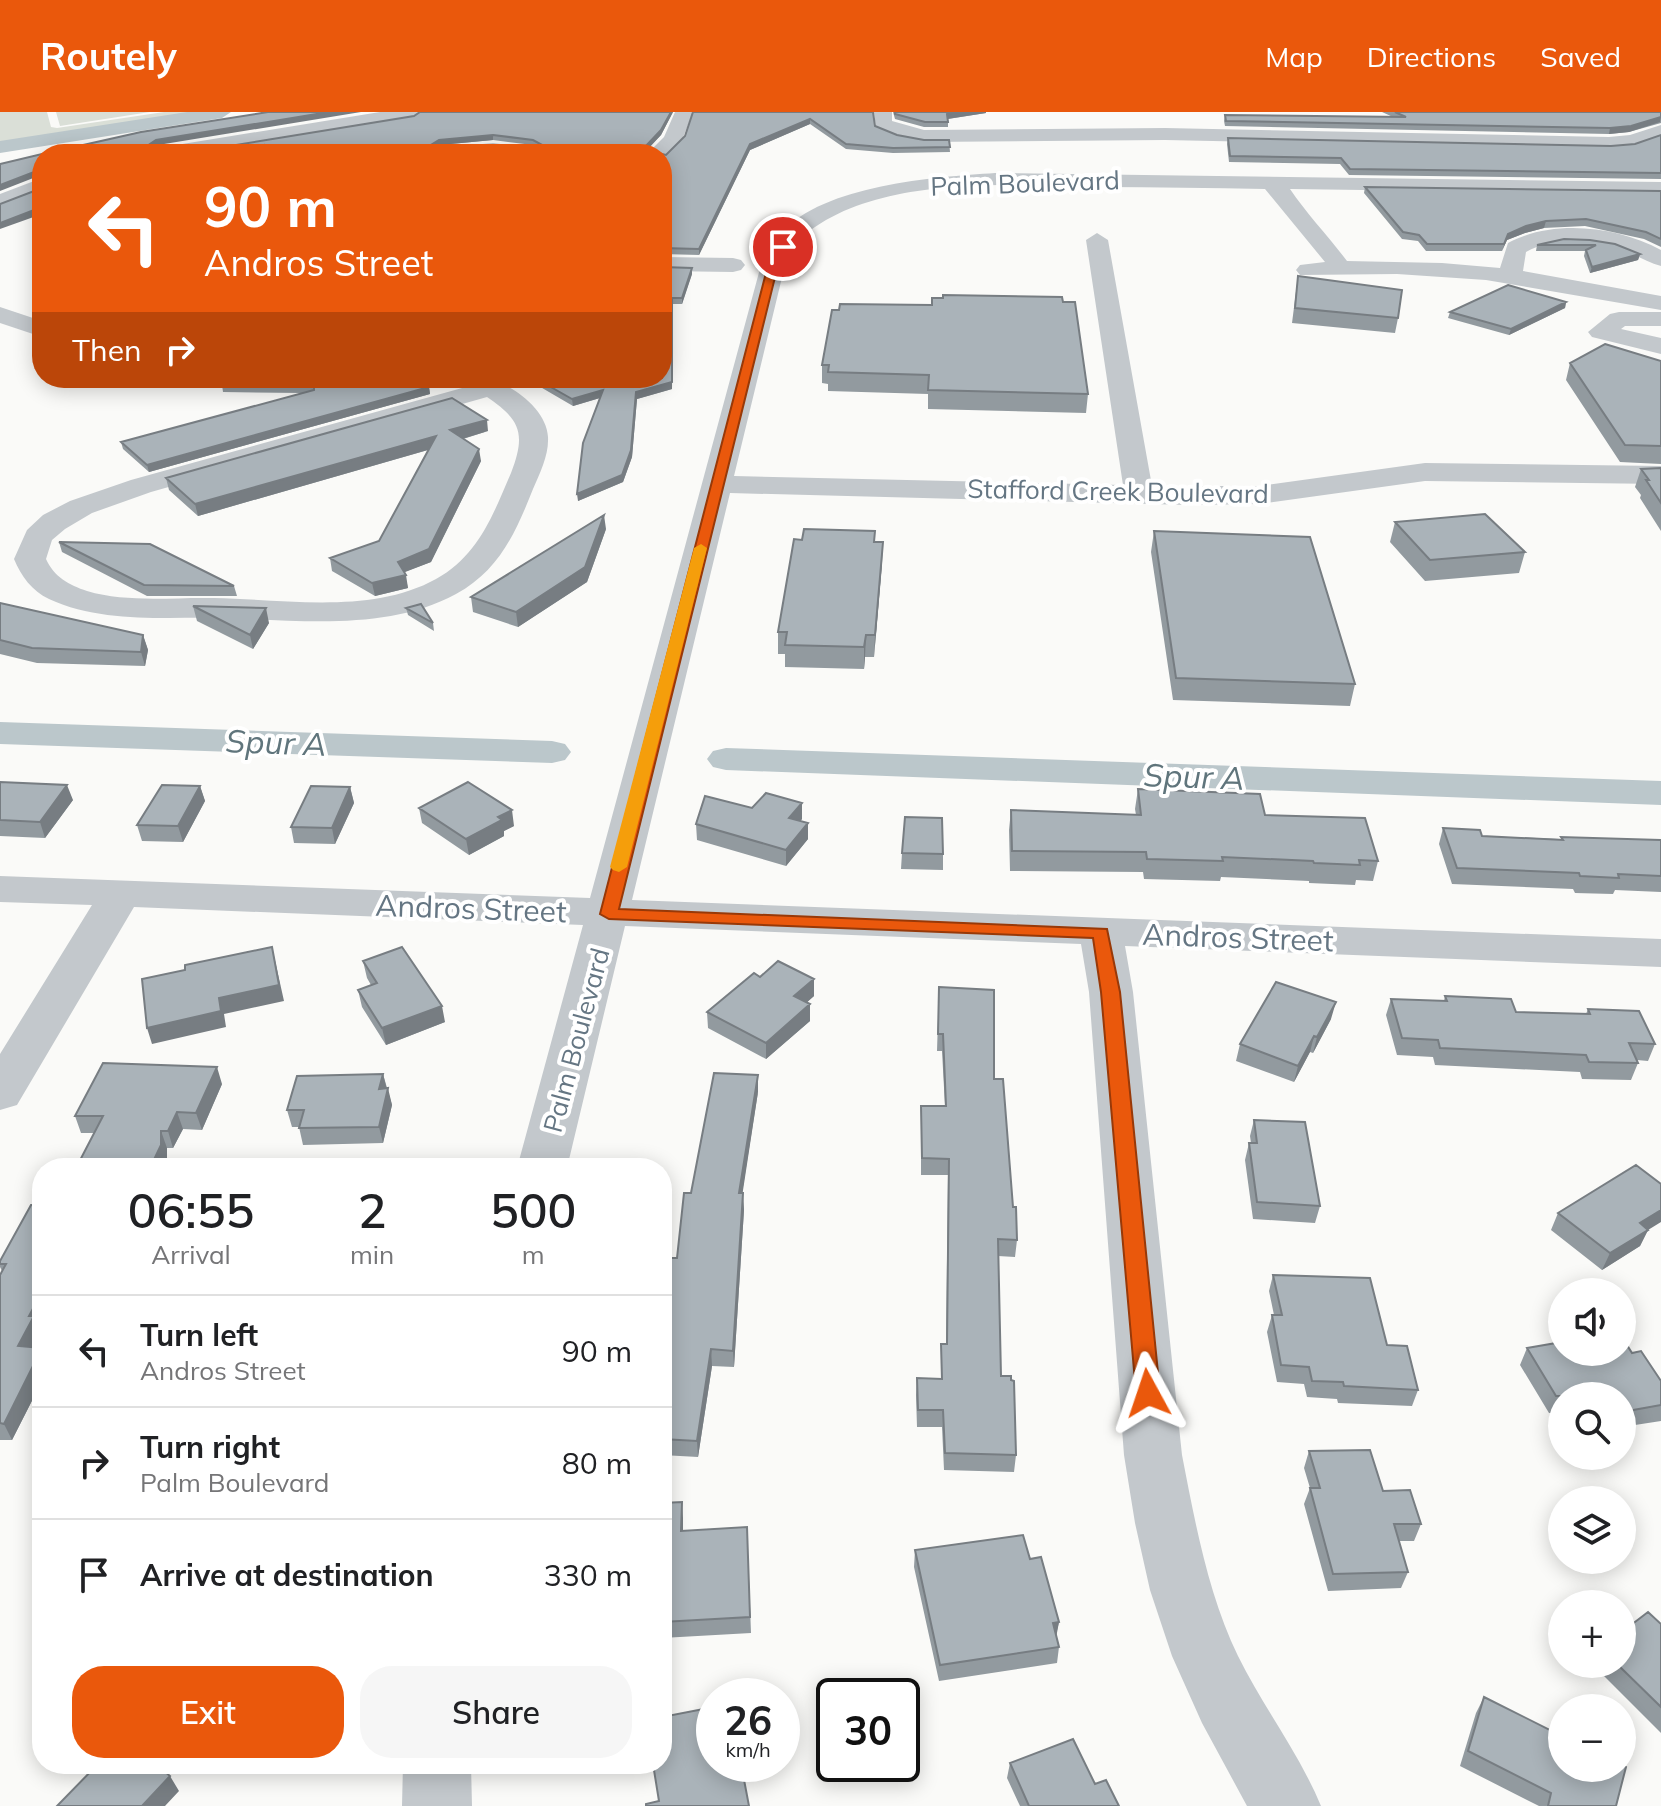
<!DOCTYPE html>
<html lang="en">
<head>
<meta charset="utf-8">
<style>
  body { margin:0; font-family:Mulish,sans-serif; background:#f6f6f6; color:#202124; height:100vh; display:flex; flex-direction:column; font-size:30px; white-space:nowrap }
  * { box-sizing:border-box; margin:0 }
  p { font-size:26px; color:#757577 }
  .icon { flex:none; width:44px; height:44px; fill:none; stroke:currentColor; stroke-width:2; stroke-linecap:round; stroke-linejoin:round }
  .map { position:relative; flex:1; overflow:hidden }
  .details { position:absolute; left:32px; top:1046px; width:640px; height:616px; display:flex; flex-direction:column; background:#fff; border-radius:32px; box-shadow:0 4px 20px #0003 }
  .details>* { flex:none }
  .hud { position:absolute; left:32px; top:32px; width:640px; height:244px; border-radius:32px; box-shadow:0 4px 20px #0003; background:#ea580c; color:#fff; overflow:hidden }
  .fabs { position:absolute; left:1548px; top:1166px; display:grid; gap:16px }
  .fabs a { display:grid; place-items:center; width:88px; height:88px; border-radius:50%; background:#fff; box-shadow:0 4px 20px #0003; font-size:40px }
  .speed { position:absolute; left:696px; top:1566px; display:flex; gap:16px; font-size:40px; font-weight:700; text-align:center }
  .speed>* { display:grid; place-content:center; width:104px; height:104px; border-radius:50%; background:#fff; box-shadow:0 4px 20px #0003; line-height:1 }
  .speed small { font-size:20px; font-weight:400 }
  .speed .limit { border:4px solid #111; border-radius:12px; background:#fff; color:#111 }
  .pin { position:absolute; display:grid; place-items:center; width:68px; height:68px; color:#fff; margin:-34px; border:4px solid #fff; border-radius:50%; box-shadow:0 2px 8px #0007 }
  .me { position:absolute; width:88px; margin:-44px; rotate:355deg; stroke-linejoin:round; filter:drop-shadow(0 0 6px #0008) }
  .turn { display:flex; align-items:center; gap:28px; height:168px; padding:0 40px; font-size:36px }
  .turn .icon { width:104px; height:104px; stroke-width:2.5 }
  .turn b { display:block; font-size:56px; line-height:68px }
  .then { display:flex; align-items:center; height:76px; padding:0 40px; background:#0003; gap:16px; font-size:30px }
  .eta { display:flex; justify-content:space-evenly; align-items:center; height:136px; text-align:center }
  .eta b { font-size:48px; font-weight:600; line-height:56px }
  .primary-button { display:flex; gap:16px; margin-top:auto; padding:16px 40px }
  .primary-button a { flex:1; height:92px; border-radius:32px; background:#ea580c; color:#fff; font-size:32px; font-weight:600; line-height:92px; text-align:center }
  .primary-button a+a { background:#f6f6f6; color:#202124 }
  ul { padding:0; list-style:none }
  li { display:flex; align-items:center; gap:24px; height:112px; padding:0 40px; border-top:2px solid #e0e0e0 }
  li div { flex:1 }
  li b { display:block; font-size:30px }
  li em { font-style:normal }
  header { display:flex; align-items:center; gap:48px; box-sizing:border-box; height:112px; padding:0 40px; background:#ea580c; color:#fff }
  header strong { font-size:38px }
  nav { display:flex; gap:44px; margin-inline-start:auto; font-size:28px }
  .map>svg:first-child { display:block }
  .green { fill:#dadfd7 }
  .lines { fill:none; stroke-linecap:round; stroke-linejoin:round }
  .canal { fill:#bbc7cb; fill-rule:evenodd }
  .minor { fill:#c3c8cc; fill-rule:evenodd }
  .wall { fill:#929a9f; fill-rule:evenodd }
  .shaded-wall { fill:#777d82 }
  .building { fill:#aab3b9; stroke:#777d82; stroke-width:2; fill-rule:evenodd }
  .route { fill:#ea580c; stroke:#983908; stroke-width:2 }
  .slow { fill:#f59e0b }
  .labels { text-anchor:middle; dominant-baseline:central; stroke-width:8; stroke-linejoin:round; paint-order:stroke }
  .far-street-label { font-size:26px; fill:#657683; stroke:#fff }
  .street-label { font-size:30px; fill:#657683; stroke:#fff }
  .water-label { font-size:32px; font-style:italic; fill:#60757c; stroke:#fff }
</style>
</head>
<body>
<header>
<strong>Routely</strong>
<nav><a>Map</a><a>Directions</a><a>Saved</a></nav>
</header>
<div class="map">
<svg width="1661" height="1694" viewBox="0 0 1661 1694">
  <rect width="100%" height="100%" fill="#fafaf8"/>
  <!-- green -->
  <path class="green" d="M0,0H47L51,15L57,16L164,0H202L0,31Z
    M56,0H150L60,14Z"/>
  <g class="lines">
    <!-- canal -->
    <path class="canal" d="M187,0H231L222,6L0,41V29Z
      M0,610L552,629L565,632L571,640L565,648L552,651L0,632Z
      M726,636L1661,669V693L726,658L713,655L707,647L713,639Z"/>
    <!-- minor -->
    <path class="minor" d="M380,0H423L414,6L194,42H148L158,36Z
      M675,0H693L682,28L664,46L662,42H647L664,25Z
      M874,0H892V9L924,18L1165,16L1609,25L1630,23L1661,13V25L1632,35L1609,37L1165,28L924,30L897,25L876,16Z
      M493,31L533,36L543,42H430L440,36Z
      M995,61L1661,70V82L1290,77C1307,102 1328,124 1347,149L1442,151L1500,156L1508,131C1553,107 1616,114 1661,138V154C1649,151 1638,144 1626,139C1595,128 1555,124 1526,140L1523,159L1661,184V198L1486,168L1397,162L1300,163L1296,158L1300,153L1325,150L1265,77C1211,76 1156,75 1101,75C1011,73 872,62 800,127C793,134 789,144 785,153L734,364L1123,373L1086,128L1097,121L1108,128L1152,374H1260L1425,351L1661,354V372L1425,369L1260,392L1189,393L730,381L632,788L1661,827V855L1125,834L1133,880L1182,1343C1195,1410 1208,1482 1238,1544C1263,1595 1299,1641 1321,1694H1247L1202,1611L1172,1544L1150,1478L1135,1411L1124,1343L1089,880L1081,832L625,814L567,1056H517L583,813L134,795L17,993L0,998V942L92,793L0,790V764L590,786L761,153C768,142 773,130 781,121C824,73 934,65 995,61Z
      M42,66V79L0,95V82Z
      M662,145L733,146L741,148L745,153L741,158L733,160L662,159Z
      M0,195L42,209V225L0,211Z
      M1619,200H1661V214H1625L1621,217L1661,226V242L1592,225L1588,220L1610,202Z
      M491,268C515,274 547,299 548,325C549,343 540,361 533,377C516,420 499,459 456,482C384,521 295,507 217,506C161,505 101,511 49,487C32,479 21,464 14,447L27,418L43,403L70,389L131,368ZM487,285C521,308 526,322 511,361C493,403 478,444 436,467C371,503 285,487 214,486C173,485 127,491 87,479C69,473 54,465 46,447L52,428L65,417L92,401L151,380Z
      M403,1652H471L472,1694H402Z"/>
  </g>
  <!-- wall -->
  <path class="wall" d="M420,0H673L661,23L646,39L662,42L265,38L248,42H43L158,33L148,40H193L414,4ZM493,28L533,33L543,39L430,40L440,33Z
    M873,0L875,14L897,23L924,28H949L950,40L893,41L846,37L810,12L750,38L699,143L662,142V42L666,43L685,24Z
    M893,0H986V1L948,7V15H924L895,7Z
    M1382,0H1661V11L1629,20L1609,22L1225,14L1224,9L1225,3L1393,5Z
    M1661,23V67L1349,63L1340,52L1229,50L1227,32L1228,26L1611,34L1635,32Z
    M1365,75L1661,79V135L1644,127L1585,114L1544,116L1525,121L1507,128L1502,139H1426L1418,129L1402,127L1364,81Z
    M1564,127L1640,142L1638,148L1590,161L1584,144L1585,139H1536L1537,133Z
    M662,155L692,162L682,192H673L672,277L637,287L632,345L623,370L578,389L600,286L573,294L525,266H662Z
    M1298,164L1398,206L1395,221L1292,211Z
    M1566,190L1565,196L1509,223L1448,206L1450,200Z
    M832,198L1088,282L1086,301L928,297V282L828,279V272L822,271V253Z
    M1661,249V352L1620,350L1566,268L1570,251Z
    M220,266H454L426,274L429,275L430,282L149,360L123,337L121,330L303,281L223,280L222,273L223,267Z
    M488,319L463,327L481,349L431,450L404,460L408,476L375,484L332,459L330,446L379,429L428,338L198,404L169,378L166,366Z
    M1661,356V419L1640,386L1641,383L1635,375L1641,357Z
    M1395,410L1525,440L1519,461L1425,469L1390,430Z
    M606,417L587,470L518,515L473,500L471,485Z
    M1154,419L1355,572L1350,594L1173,588L1151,440Z
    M59,430L234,474L237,484H147L62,440Z
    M875,430L882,451L874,545H865L864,557L785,555V542H778V520Z
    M0,491L143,523L148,538L145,554L37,551L0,542Z
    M193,494L269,511L253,537L197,509Z
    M406,496L433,511L434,519L408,503Z
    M0,670L73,688L45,726L0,724Z
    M200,674L205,689L183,730L142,729L137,713Z
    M350,675L354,691L335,732L294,731L291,715Z
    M1138,677L1265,703L1378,749L1373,769L1356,768L1355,773L1309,771V769L1221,765L1220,769L1144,767L1143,760L1010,759L1009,718L1011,698L1136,703L1135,697Z
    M419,696L514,714L504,719V724L469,743L422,711Z
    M752,696L802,707L800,709L808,711V727L786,754L697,728L696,712Z
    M1443,716L1482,724L1561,727V725L1661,728V780L1615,778L1613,782L1575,781L1573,777L1452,772L1439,732Z
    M902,741L943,742V758L901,757Z
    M363,849L445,910L386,933L362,895L358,878L371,873L367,866Z
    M760,865L814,884L807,890L810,909L766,947L708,916L707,900Z
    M939,875L994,967L1017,1128L1015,1145L998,1144L1001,1264L1016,1343L1014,1360L944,1358L942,1315H917L916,1283L917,1266L941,1267V1232H946L948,1063H921V994H945L942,939H937Z
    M1445,884L1516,900L1586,902L1588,897L1655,932L1648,949L1637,948L1638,951L1631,968L1582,967L1580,960L1435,953L1433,945L1397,943L1386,903L1391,887L1444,889Z
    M1331,907L1313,941L1310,940L1294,970L1236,949L1240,932Z
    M383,962L392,993L383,1031L303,1033L299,1015H292L287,998Z
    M222,972L202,1018L183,1017L173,1036H167V1050L94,1021H81L75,1004Z
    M758,980L742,1081L744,1098L734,1255L712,1254L698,1345L662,1343V1189L677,1146Z
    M1254,1008L1320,1094L1315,1111L1253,1107L1245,1048L1249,1031H1251L1250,1024Z
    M31,1093L39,1217L41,1221L34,1235L42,1236V1269L12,1328H0V1163L2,1159L0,1155V1149Z
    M1558,1101L1648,1118L1640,1134L1602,1158L1551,1118Z
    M1273,1163L1387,1233L1418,1278L1412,1294L1338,1291L1337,1287L1307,1285L1304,1272L1277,1270L1267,1220L1272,1203H1274L1269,1179Z
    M1527,1236L1632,1241L1661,1293V1309L1622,1315V1284H1562V1301H1549L1520,1253Z
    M1309,1339L1383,1379L1421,1412L1414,1429H1398L1408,1460L1401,1476L1328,1479L1304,1392L1310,1376L1304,1356Z
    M662,1391L683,1406V1419L747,1415L751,1521L662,1526Z
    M915,1438L1030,1447L1059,1510L1056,1523L1059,1535L1057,1551L939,1569L914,1455Z
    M1661,1512V1621L1592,1552H1622Z
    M1484,1585L1616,1694H1539L1460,1654L1476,1601Z
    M1010,1651L1095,1672L1119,1694H1020L1007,1666Z"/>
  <!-- shaded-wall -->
  <path class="shaded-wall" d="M329,0H361L158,33L145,42L144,36L156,28Z
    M671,0H673L661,23L645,40V35Z
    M960,0H986V1L947,7V2Z
    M1661,5L1660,10L1629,20L1609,22L1610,16Z
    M810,7V12L750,38L699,143V137L750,32Z
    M493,23V28L440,33L427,42L426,36L439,28Z
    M264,33L265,38L248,42H224Z
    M39,58L41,63L0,79V73Z
    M42,95V102L0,117V111Z
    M1546,109L1544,116L1525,121L1507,128L1502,139L1508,122L1526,114Z
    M1640,142L1638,148L1590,161L1592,155Z
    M692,156V162L682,192V186Z
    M672,186V277L637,287L632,345L623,370L578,389L577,382L636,280Z
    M1566,190L1565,196L1509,223L1511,217Z
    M428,266H454L420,275L419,269Z
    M429,275L430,282L149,360L147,353Z
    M603,278V285L573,294L572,287Z
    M487,308L488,319L452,330L450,318Z
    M436,324L438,335L198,404L195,392Z
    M479,337L481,349L431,450L400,462L398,450Z
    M604,403L606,417L587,470L518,515L516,500Z
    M883,430L882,451L874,545L875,523Z
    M406,463L408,476L375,484L372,471Z
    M266,496L269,511L253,537L250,523Z
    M143,523L148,538L145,554L141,540Z
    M866,523L865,545L864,557V535Z
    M67,673L73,688L45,726L40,710Z
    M200,674L205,689L183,730L178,714Z
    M350,675L354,691L335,732L332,716Z
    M802,691V707L790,722L789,706Z
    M512,698L514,714L504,719V724L469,743L466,727L498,705Z
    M808,711V727L786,754V738Z
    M272,835L284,889L224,902L226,915L152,932L147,916L219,886Z
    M814,867V884L795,901L794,884Z
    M1336,890L1331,907L1313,941L1317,925Z
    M810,892V909L766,947V931Z
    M442,894L445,910L386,933L382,916Z
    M1314,924L1310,940L1294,970L1298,954Z
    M217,955L222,972L202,1018L196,1001Z
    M383,962L387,978L379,977Z
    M758,963V980L740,1098L739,1081Z
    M388,976L392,993L383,1031L379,1015Z
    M177,1000L183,1017L173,1036L168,1019Z
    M161,1019L167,1036V1050L164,1056H150Z
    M743,1081L744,1098L734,1255L733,1239Z
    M1661,1098V1110L1648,1118L1640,1134L1602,1158L1610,1141L1640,1111Z
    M42,1180V1211L39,1217L41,1221L26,1251L18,1234L29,1204Z
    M42,1236V1269L12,1328L4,1312Z
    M711,1237L712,1254L698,1345L697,1329Z
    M682,1390L683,1406V1435L681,1419Z
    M1059,1510L1056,1526L1053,1511Z
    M170,1664L179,1679L165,1694H142Z"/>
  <!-- building -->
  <path class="building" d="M268,0H329L156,28L144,36L147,40H193L414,4L420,0H671L661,18L645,35V39L662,42H266L264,33L224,42H43L141,20ZM493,23L533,28L544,34L545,39L429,40L426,36L439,28Z
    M693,0H873L875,14L897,23L924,28H949L950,35L893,36L846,32L810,7L750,32L699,137L662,136V42L666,43L685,24Z
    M895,0H960L947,2L948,10H925L895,2Z
    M1395,0H1661V5L1631,14L1610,16L1226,9L1225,3L1406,5Z
    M1661,23V61L1350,57L1341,46L1230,44L1228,26L1611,34L1635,32Z
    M42,42V59L39,58L0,73V52Z
    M42,72V95L0,111V92L42,76Z
    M1365,75L1661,79V127L1646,120L1586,107L1546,109L1526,114L1508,122L1504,132H1427L1419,123L1403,120Z
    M1564,127L1590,128L1615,132L1640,142L1592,155L1586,138L1596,133H1537Z
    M662,155L692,156L682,186H672V270L636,280L631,338L622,363L577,382L583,331L603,278L572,287L535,266H662Z
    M1298,164L1402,178L1398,206L1295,196Z
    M1508,173L1566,190L1511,217L1450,200Z
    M943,183L1062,185L1063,190H1075L1088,282L928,278L929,263L828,260L829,253H822L832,198H839L840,192L932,193V186H943Z
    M1605,232L1661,249V334L1625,333L1570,251Z
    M224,266H428L419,269L429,275L147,353L121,330L314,278V275L222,273Z
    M452,286L487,308L450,318L479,337L429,437L398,450L406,463L372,471L330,446L379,429L436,324L195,392L166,366Z
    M1661,356V391L1646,368H1649L1641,357Z
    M1485,402L1525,440L1430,448L1395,410Z
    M604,403L585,455L516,500L471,485Z
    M804,417L875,419L874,430H883L875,523H866L864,535L785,533L787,520H778L794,427L802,428Z
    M1154,419L1310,425L1355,572L1176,566Z
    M59,430L150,432L234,474L144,473Z
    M0,491L143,523L141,540L32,536L0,528Z
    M421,492L433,511L406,496Z
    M193,494L266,496L250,523Z
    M0,670L67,673L40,710L0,708Z
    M468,670L512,698L498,705L502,708L466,727L419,696Z
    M162,673L200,674L178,714L137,713Z
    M311,674L350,675L332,716L291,715Z
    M1138,677L1260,682L1265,703L1365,706L1378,749L1359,748L1360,753L1314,751L1313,749L1222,745L1223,749L1147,747L1146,740L1012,739L1011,698L1141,703Z
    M766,681L802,691L789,706L808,711L786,738L696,712L705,684L752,696Z
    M905,705L942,706L943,742L902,741Z
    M1443,716L1480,718L1482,724L1563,728L1561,725L1661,728V764L1618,762L1619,766L1580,764L1579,761L1457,756Z
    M272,835L279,873L219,886L221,899L147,916L142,867L185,858V853Z
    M402,835L442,894L382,916L358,878L377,871L363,849Z
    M778,849L814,867L794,884L810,892L766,931L707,900L754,861L760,865Z
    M1276,870L1336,890L1317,925L1314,924L1298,954L1240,932Z
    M939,875L994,878V967H1003L1013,1095H1016L1017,1128L998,1127L1001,1264H1011V1268L1014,1269L1016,1343L945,1341L943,1298H918L917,1266L942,1267L941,1232H947L949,1047L922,1046L921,994H946L943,922H938Z
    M1445,884L1511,887L1516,900L1590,902L1588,897L1639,899L1655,932L1629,931L1638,951L1589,950L1586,943L1440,936L1438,928L1402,926L1391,887L1447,889Z
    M103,951L217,955L196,1001L177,1000L168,1019H161V1033L150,1056H76L103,1004H75Z
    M714,961L758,963L739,1081H743L733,1239L711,1237L697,1329L662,1327V1189L668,1146H677L684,1081H691Z
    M383,962L379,977L388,976L379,1015L299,1016L304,998H287L297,964Z
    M1254,1008L1305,1010L1320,1094L1257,1090L1249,1031H1257Z
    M1636,1053L1661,1072V1098L1640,1111L1648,1118L1610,1141L1558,1101Z
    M42,1090V1180L29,1204H34L18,1234L42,1236L4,1312L0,1311V1163L6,1152H0V1149L31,1093H40Z
    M1273,1163L1370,1166L1387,1233L1407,1234L1418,1278L1344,1274L1343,1270L1312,1269L1309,1255L1281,1253L1272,1203H1282Z
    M1622,1225L1632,1241L1641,1239L1661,1269V1293L1622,1300V1284H1556L1527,1236L1562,1230V1240H1622Z
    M1370,1338L1383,1379L1410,1378L1421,1412H1394L1408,1460L1333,1462L1310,1376H1320L1309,1339Z
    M682,1390L681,1419L747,1415L750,1505L662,1510V1391Z
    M1023,1423L1030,1447L1041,1445L1059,1510L1053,1511L1059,1535L940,1553L915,1438Z
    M1648,1500L1661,1512V1595L1617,1552H1622V1520Z
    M1484,1585L1562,1624V1656H1622V1653L1626,1655L1616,1694H1548L1551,1681L1468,1639Z
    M714,1595V1652H726V1656L741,1652L749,1694H646V1692L659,1689L653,1652H662V1605Z
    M1073,1627L1095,1672L1106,1668L1119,1694H1029L1010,1651Z
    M98,1652H156L170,1664L142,1694H57Z"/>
  <!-- route -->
  <path class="route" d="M783,132L787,135L778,153L619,797L1107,817L1120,880L1160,1281L1156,1288L1148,1291L1139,1288L1136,1281L1101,880L1093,826L609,807L600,802L768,153Z"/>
  <!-- slow -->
  <path class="slow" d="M701,432L707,436L627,755L619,760L613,758L610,755L694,436Z"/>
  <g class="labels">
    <!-- far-street labels -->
    <g class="far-street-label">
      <text transform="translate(1025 71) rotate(-2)">Palm Boulevard</text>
      <text transform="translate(1118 379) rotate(1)">Stafford Creek Boulevard</text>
      <text transform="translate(576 928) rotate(-75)">Palm Boulevard</text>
    </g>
    <!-- street labels -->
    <g class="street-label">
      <text transform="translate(471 796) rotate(2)">Andros Street</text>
      <text transform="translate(1238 825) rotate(2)">Andros Street</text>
    </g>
    <!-- water labels -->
    <g class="water-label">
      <text transform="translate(276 630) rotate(2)">Spur A</text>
      <text transform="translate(1194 664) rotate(2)">Spur A</text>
    </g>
  </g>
</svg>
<div class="fabs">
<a><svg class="icon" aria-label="sound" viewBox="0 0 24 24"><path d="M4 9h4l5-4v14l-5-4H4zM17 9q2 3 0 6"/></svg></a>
<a><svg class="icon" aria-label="search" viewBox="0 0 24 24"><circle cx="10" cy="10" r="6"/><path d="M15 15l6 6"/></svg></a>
<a><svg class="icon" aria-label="layers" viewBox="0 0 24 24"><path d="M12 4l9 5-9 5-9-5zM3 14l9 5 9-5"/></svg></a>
<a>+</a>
<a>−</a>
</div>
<div class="speed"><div>26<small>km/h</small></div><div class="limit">30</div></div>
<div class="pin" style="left:783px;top:135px;background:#d93025"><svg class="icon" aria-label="arrive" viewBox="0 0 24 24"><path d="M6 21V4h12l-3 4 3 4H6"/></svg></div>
<svg class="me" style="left:1148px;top:1281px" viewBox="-20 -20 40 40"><path d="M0-17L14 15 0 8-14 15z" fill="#ea580c" stroke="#fff" stroke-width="4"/></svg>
<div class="hud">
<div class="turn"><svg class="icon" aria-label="left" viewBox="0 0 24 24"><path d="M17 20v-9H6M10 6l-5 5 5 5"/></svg><div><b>90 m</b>Andros Street</div></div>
<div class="then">Then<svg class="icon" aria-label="right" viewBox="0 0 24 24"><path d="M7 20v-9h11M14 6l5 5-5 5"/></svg></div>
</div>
<section class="details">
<div class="eta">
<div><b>06:55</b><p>Arrival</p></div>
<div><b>2</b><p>min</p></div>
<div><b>500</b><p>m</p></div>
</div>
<ul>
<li><svg class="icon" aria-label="left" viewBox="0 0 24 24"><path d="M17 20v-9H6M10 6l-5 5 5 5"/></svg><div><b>Turn left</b><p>Andros Street</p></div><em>90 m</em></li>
<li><svg class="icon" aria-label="right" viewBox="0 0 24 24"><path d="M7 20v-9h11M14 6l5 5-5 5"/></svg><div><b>Turn right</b><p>Palm Boulevard</p></div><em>80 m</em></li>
<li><svg class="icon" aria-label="arrive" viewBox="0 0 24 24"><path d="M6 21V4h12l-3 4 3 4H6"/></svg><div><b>Arrive at destination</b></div><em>330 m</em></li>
</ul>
<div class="primary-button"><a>Exit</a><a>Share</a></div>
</section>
</div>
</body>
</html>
